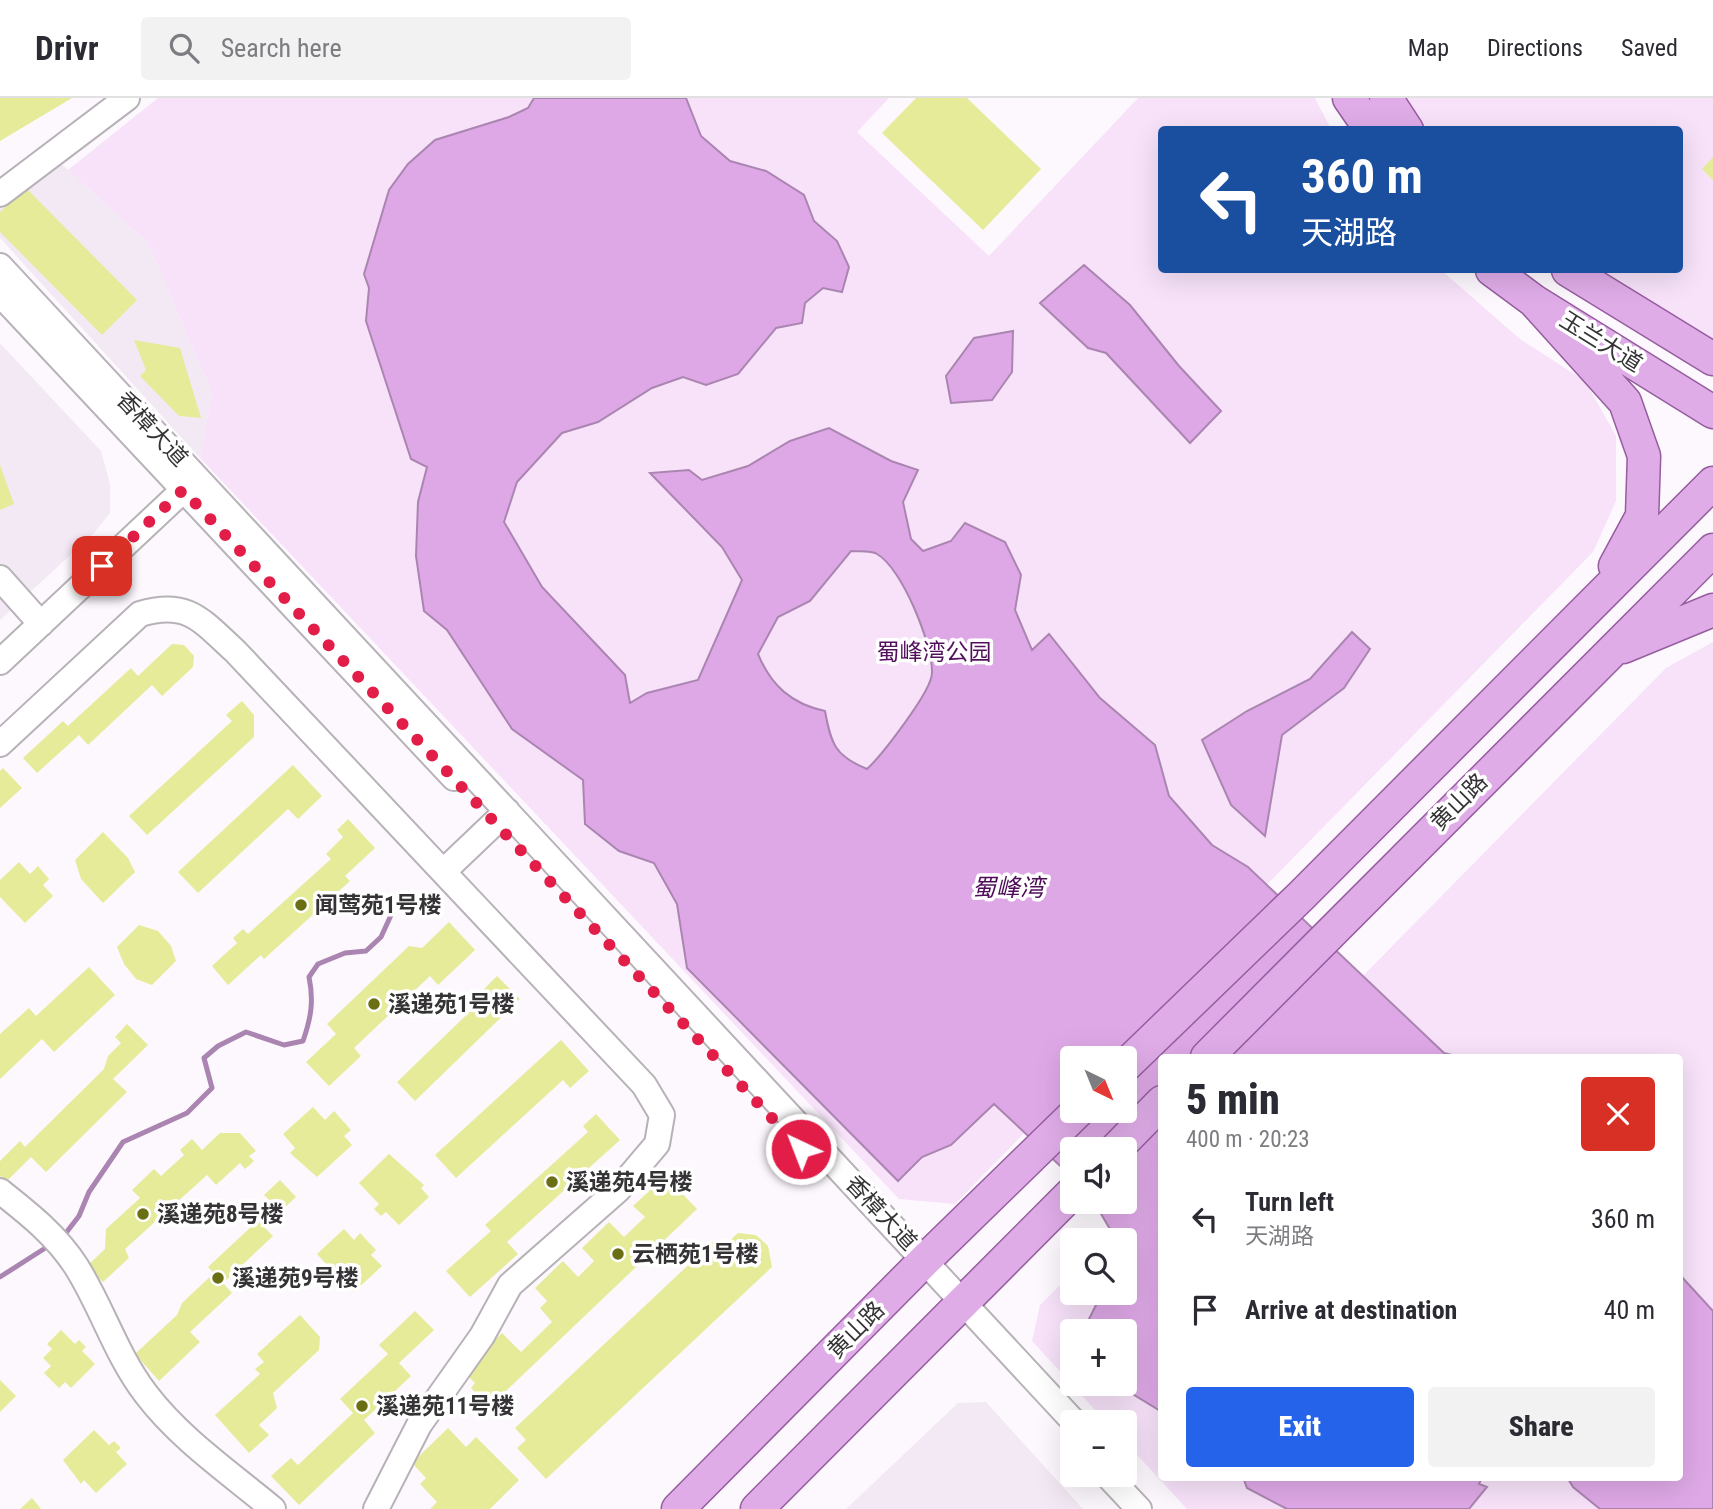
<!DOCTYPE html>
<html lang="en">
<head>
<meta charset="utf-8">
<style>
  body { margin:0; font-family:"Roboto Condensed","Noto Sans SC",sans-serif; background:#f2f2f3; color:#2b2b33; height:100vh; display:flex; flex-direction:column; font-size:26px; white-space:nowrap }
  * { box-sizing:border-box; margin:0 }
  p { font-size:23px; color:#7c7c81 }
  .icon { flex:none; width:38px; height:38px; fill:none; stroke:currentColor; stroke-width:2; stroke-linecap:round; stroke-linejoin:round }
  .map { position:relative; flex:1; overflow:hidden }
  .sheet { position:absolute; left:1158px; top:956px; width:525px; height:427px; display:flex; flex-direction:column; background:#fff; border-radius:7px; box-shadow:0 7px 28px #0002 }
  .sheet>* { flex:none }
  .top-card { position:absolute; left:1158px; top:28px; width:525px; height:147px; border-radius:7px; box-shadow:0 7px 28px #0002; background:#1a4fa0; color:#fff; overflow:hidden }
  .needle { width:46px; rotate:137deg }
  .fabs { position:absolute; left:1060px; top:948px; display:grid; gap:14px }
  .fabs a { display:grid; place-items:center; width:77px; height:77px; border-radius:7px; background:#fff; box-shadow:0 7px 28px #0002; font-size:35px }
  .pin { position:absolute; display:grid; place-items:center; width:60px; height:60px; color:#fff; margin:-30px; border-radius:14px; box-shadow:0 4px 10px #0006 }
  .me { position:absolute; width:77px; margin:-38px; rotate:317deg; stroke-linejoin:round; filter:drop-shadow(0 0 5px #0008) }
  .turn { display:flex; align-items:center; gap:24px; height:147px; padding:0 28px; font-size:32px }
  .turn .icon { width:91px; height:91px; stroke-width:2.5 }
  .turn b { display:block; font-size:49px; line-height:60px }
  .round { display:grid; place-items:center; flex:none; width:74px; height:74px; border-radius:7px; background:#f2f2f3 }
  .overview { display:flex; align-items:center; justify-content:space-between; height:119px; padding:0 28px }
  h1 { font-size:42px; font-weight:800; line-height:52px }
  .cta { display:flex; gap:14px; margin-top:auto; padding:14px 28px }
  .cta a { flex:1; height:80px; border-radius:7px; background:#2563eb; color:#fff; font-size:28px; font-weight:800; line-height:80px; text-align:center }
  .cta a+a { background:#f2f2f3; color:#2b2b33 }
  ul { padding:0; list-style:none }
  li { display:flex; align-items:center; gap:21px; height:91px; padding:0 28px }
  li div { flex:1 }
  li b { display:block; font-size:26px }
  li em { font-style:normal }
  header { display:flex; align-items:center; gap:42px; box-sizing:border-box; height:98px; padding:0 35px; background:#fff; border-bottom:2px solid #e1e1e2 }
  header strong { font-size:33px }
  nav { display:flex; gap:38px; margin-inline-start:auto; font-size:24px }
  .search { width:490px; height:63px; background:#f2f2f3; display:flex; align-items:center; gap:18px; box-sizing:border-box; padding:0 24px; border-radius:7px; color:#7c7c81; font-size:26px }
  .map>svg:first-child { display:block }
  .built { fill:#f3e9f4 }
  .green { fill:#f7e2f9; fill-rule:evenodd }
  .water { fill:#dea8e6; stroke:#ab85b1; stroke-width:2; fill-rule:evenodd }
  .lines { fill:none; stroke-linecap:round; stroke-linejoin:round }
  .stream { stroke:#ab85b1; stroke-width:5 }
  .building { fill:#e5eb98 }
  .minor-casing { stroke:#b7b2b7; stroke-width:28 }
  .major-casing { stroke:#965d9f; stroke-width:35 }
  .minor { stroke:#fff; stroke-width:24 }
  .major { stroke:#dface8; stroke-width:32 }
  .route { stroke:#e11d48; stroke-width:12; stroke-dasharray:0 21.6 }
  .poi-dot { fill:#6b6f13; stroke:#fff; stroke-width:2.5 }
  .labels { text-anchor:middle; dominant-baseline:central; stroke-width:7; stroke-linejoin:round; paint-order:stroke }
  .street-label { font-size:23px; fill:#353335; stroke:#fff }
  .park-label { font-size:23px; fill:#53115d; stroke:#fff }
  .poi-label { font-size:23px; font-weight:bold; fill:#353335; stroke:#fff; text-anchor:start }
  .water-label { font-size:24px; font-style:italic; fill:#4f0d59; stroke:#fff }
</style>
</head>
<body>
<header>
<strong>Drivr</strong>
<div class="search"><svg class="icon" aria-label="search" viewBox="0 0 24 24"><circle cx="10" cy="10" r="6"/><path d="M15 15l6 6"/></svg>Search here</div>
<nav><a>Map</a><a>Directions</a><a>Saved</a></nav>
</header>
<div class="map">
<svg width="1713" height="1411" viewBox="0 0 1713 1411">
  <rect width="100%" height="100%" fill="#fdf8fe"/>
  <!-- built -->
  <path class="built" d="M52,57L148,145L212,295L200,360L0,140V96Z
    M0,245L101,353L110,386V415L94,435L0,522Z
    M986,1304L1083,1411H846L958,1305Z"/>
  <!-- green -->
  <path class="green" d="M158,0H889L857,34L989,158L1138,0H1315L1331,31L1162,32V172H1441L1520,241L1585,283L1616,338V403L1593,454L1096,961H1073V985L955,1106L899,1101L200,360L212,295L148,145L68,72Z
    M1386,0H1713V261L1568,172H1680V32L1407,31Z
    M1713,544V1411H1187L1125,1344V1325H1107L1032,1243L1040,1207L1073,1174V1195H1125V1143H1104L1162,1083V1379H1680V959H1283L1666,570ZM1073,1234H1125V1286H1073Z"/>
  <!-- water -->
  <path class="water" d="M534,0H686L701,38L730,63L766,73L804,97L814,123L837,143L849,169L842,194L823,190L805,205L802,225L776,230L738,276L706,287L683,279L652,290L598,324L562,335L517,384L504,424L542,489L625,577L630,605L647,595L698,582L742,482L722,449L650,375L689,372L702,382L748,368L790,343L829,330L891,363L918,372L903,404L911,441L923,453L951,443L965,425L1005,444L1021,477L1015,512L1032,552L1049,536L1100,600L1155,647L1169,698L1212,747L1248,769L1444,955L1460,959H1162V1314L1126,1292L1122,1286H1125V1234H1090L1086,1227L1102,1195H1125V1143H1117L1094,1104H1125V1052H1073V1080L994,1006L951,1047L922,1059L898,1083L687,870L677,806L654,765L619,753L585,726L583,682L512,631L447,532L424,513L416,458L418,404L427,369L411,361L366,223L369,190L364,176L389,92L408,66L435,42L509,19L528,10ZM851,453C858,454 871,452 877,456C902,470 933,547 932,575C932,593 881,658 867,671C835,658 831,646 825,613C792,606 771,588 758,556L778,519L810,503ZM1073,961H1125V1013H1073Z
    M1084,167L1130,207L1179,268L1221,313L1190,345L1106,255L1088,250L1040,205Z
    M1013,233L1012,274L992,302L951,305L946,278L974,240Z
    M1352,534L1370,551L1344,590L1282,637L1265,738L1231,707L1202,642L1247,613L1310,581Z
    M1680,1177L1713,1213V1411H1600L1573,1389L1567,1379H1680Z
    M1243,1379H1482L1479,1386L1487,1389L1469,1411H1287L1247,1390Z"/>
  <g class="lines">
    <!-- stream -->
    <path class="stream" d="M62,1140L79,1118L89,1094L123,1044L187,1015L212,990L204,960L218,948L246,934L284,947L303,943C311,920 314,903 309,879L318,866L345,855L366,853L381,839L392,815
      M0,1179L50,1147"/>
  </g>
  <!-- building -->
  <path class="building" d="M0,0H72L0,43Z
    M916,0H967L1041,71L983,132L882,35Z
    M1713,59V82L1702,71Z
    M25,89L137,202L102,237L0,134V114Z
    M134,242L180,250L201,320L179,318L140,278L146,272Z
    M0,367L14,406L0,412Z
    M172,546L184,547L194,558L193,569L162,598L152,587L88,647L79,637L37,675L23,660L63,623L68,628L131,570L138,578Z
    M242,603L254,617V639L147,737L129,718L232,623L226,617Z
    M293,667L322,698L298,721L288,711L198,795L178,774Z
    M3,670L22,690L0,710V673Z
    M348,721L375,750L345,778L350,783L264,861L261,857L228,887L212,868L237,845L233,840L243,831L248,836L331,761L326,756L343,739L337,732Z
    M103,734L128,760L135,774L103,805L81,781L75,762Z
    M19,764L30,776L38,768L49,781L43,787L53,798L25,825L0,799V782Z
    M449,824L475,852L438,887L430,878L354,950L361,958L329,988L306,964L336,936L327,926L409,848L422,850Z
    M139,827L158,833L171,848L176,863L152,887L136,881L124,866L117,849Z
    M89,869L115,897L54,954L42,941L0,981V936L29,910L36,918Z
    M497,878L520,901L415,1003L397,984L485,899L481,894Z
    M127,926L148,947L113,981L127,994L46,1074L31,1059L6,1084L0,1078V1063L20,1043L25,1049L104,971L108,958L121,945L115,939Z
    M561,942L589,973L570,990L563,982L456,1080L435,1057Z
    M313,1009L325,1022L334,1013L351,1032L344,1038L352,1047L317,1079L290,1055L295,1050L283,1036Z
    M596,1016L620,1042L507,1144L518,1156L470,1199L446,1173L491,1133L485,1127L588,1034L583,1028Z
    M220,1035H240L256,1053L249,1058L254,1063L245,1071L240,1065L216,1087L207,1077L125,1151L129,1160L103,1184L87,1168L105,1151L106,1131L140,1100L132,1092L154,1071L161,1078L184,1057L180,1052L192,1041L202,1052Z
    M389,1056L424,1087L421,1090L429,1099L399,1127L386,1114L381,1118L374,1111L379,1106L359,1085Z
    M280,1082L296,1099L264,1129L273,1138L223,1185L232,1195L190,1234L200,1244L159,1283L135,1256L177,1217L182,1205L214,1175L208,1169L253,1127L249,1122L270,1103L264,1097Z
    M659,1084L666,1091L672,1085L697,1111L489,1309L471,1290L475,1285L463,1273L502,1235L521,1254L552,1224L540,1210L547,1203L535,1190L563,1163L578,1179L594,1163L582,1150L609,1124L624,1139L645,1119L633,1108Z
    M344,1131L354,1142L360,1135L376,1152L371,1157L382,1168L354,1194L348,1188L343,1193L321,1171L326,1166L317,1156Z
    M738,1135L756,1137L768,1148L772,1169L546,1381L517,1350L526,1342L515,1330L716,1141L724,1148Z
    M415,1213L434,1232L399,1265L411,1278L364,1322L375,1335L299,1407L271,1378L291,1360L298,1367L353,1315L340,1301L388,1256L379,1247Z
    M300,1217L320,1239L319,1252L273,1295L277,1310L259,1327L269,1337L249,1355L215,1317L260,1276L255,1271L264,1264L257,1256Z
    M61,1232L75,1246L79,1242L86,1249L82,1253L95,1266L71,1290L65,1284L59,1290L44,1275L51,1268L43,1260L52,1251L47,1246Z
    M0,1282L16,1298L0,1314Z
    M448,1330L466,1349L476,1339L519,1382L490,1411H430L437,1404L420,1386L426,1380L412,1365Z
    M94,1332L109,1347L114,1343L121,1350L116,1354L127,1366L96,1395L84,1382L81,1386L63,1362Z
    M32,1400L41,1411H20Z"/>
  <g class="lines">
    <defs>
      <path id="minor" d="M0,96L127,0
        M0,168L1075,1325
        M0,196L454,680
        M0,480L41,526
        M0,564L194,382
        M0,646L140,516C188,502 201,522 235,553L644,987L662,1017L657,1046L618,1092L510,1187L482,1238L419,1327L376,1411
        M444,773L507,713
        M0,1093C29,1116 56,1137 76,1168C102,1209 116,1257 146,1296C180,1341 230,1375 273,1411
        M1107,1377L1139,1411"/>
      <path id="major" d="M1349,0L1371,32
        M1386,0L1407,32
        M1492,172L1534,203L1713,314
        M1568,172L1713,261
        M1534,203L1625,304L1644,358L1642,418L1615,468
        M1623,549L1713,512
        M1207,959L1713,452
        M1125,968L1301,798L1713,385
        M1115,1052L1162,1004
        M678,1411L925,1162L1078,1013
        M757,1411L1073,1094"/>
    </defs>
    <!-- minor casing -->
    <use href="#minor" class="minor-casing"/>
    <!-- major casing -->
    <use href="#major" class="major-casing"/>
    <!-- minor -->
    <use href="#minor" class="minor"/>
    <!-- major -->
    <use href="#major" class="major"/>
  </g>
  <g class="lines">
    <!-- route -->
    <path class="route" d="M102,468L183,392L801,1051"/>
  </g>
  <!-- markers -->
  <g class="poi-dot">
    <circle cx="301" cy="807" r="7"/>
    <circle cx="374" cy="906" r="7"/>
    <circle cx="552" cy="1084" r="7"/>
    <circle cx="143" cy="1116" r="7"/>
    <circle cx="618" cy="1156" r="7"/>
    <circle cx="218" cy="1180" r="7"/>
    <circle cx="362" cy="1308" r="7"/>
  </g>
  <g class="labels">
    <!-- street labels -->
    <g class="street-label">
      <text transform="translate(1601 244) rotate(32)">玉兰大道</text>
      <text transform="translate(152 331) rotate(47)">香樟大道</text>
      <text transform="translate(1459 704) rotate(-45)">黄山路</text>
      <text transform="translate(881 1115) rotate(47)">香樟大道</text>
      <text transform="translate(856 1232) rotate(-45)">黄山路</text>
    </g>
    <!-- park labels -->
    <g class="park-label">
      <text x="934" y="554">蜀峰湾公园</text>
    </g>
    <!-- poi labels -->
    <g class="poi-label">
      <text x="315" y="807">闻莺苑1号楼</text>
      <text x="388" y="906">溪递苑1号楼</text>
      <text x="566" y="1084">溪递苑4号楼</text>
      <text x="157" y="1116">溪递苑8号楼</text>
      <text x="632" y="1156">云栖苑1号楼</text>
      <text x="232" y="1180">溪递苑9号楼</text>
      <text x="376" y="1308">溪递苑11号楼</text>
    </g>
    <!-- water labels -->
    <g class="water-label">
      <text x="1008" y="790">蜀峰湾</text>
    </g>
  </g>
</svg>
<div class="fabs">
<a><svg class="needle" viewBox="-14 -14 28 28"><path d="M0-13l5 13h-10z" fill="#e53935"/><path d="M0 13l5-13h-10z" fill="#7c7c81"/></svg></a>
<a><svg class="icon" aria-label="sound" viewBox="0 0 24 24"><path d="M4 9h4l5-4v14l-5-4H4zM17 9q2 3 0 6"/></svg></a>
<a><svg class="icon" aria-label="search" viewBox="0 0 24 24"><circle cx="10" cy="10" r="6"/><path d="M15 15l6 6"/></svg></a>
<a>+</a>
<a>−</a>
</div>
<div class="pin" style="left:102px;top:468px;background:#d93025"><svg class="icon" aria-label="arrive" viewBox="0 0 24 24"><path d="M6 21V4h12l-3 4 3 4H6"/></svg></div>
<svg class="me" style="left:801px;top:1051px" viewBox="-20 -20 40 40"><circle r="17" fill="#e11d48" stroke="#fff" stroke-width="3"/><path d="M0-11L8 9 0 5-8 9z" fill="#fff"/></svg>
<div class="top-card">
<div class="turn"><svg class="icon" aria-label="left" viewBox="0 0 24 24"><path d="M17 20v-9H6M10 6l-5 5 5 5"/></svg><div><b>360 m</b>天湖路</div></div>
</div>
<section class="sheet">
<div class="overview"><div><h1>5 min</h1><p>400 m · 20:23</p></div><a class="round" style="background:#d93025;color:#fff"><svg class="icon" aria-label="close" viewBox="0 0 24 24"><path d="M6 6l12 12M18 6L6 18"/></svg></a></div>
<ul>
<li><svg class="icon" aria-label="left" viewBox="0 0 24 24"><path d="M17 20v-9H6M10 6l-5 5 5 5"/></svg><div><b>Turn left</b><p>天湖路</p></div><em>360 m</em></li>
<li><svg class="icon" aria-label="arrive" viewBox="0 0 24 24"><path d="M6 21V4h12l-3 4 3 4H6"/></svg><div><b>Arrive at destination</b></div><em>40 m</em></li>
</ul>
<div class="cta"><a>Exit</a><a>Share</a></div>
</section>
</div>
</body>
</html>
